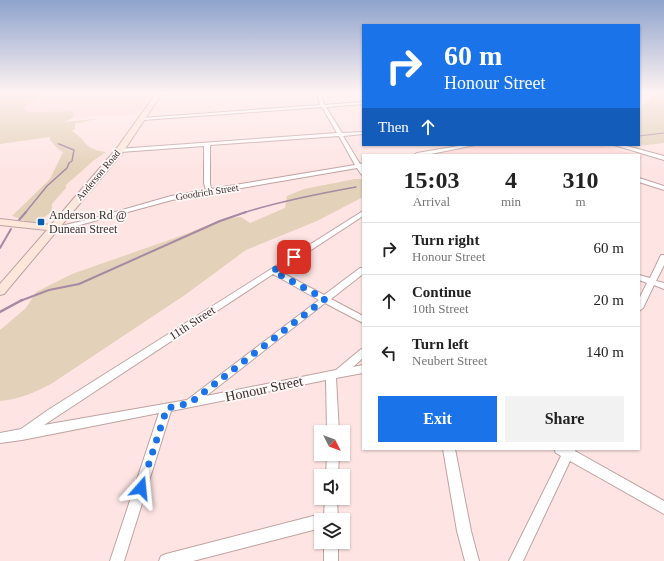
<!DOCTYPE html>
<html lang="en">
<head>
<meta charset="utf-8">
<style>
  body { margin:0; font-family:"Times New Roman",serif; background:#f2f2f2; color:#222; height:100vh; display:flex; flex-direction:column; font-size:15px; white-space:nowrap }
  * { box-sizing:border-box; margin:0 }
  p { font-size:13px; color:#767676 }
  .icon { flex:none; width:22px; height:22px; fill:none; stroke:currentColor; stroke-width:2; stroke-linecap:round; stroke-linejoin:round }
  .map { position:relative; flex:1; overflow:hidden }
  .details { position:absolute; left:362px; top:154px; width:278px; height:296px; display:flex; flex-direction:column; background:#fff; border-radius:0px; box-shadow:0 1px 3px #0004 }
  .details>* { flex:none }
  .top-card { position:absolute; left:362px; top:24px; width:278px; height:122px; border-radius:0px; box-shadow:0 1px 3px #0004; background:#1a73e8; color:#fff; overflow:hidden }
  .needle { width:26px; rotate:132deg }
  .controls { position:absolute; left:314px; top:425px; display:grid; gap:8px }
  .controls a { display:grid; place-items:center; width:36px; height:36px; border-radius:0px; background:#fff; box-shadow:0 1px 3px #0004; font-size:20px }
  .pin { position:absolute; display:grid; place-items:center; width:34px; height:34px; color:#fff; margin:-17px; border-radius:8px; box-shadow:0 2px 6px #0006 }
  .me { position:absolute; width:44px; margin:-22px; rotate:18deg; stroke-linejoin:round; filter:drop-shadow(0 0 3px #0008) }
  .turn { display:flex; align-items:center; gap:14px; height:84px; padding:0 16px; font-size:18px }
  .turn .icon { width:52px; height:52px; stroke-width:2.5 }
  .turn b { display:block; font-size:28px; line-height:34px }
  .then { display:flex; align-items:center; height:38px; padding:0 16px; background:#0003; gap:8px; font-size:15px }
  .eta { display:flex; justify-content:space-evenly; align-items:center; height:68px; text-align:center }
  .eta b { font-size:24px; font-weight:800; line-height:28px }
  .button { display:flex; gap:8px; margin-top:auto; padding:8px 16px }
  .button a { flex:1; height:46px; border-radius:0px; background:#1a73e8; color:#fff; font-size:16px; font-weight:800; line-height:46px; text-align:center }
  .button a+a { background:#f2f2f2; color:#222 }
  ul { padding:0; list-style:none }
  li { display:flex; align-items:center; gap:12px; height:52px; padding:0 16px; border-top:1px solid #e0e0e0 }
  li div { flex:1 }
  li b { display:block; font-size:15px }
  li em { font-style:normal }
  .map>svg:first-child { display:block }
  .built { fill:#ffd7d5 }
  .green { fill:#e4d1b9 }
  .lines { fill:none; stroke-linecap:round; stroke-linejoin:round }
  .stream-far3 { stroke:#a789a3; stroke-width:1 }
  .stream-far2 { stroke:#a789a3; stroke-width:1.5 }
  .stream-far1 { stroke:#a789a3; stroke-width:2 }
  .stream { stroke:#a789a3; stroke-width:2.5 }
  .street-casing { stroke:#bfa2a1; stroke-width:2 }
  .secondary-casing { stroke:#bfa2a1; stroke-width:2 }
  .street { fill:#fff; fill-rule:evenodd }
  .secondary { fill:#fde7db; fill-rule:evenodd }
  .rail-casing { stroke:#958382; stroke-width:2 }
  .rail { stroke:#fef8f7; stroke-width:1; stroke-dasharray:3.5; stroke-linecap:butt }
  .route { stroke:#1a73e8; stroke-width:7; stroke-dasharray:0 12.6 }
  .poi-dot { fill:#035fac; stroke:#fef8f7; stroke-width:1.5 }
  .labels { text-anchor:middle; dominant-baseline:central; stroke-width:3.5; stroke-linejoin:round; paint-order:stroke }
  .far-street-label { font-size:10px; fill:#3b2f2f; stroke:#fef8f7 }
  .poi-label { font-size:12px; fill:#3b2f2f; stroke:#fef8f7; text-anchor:start }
  .street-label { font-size:12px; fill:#3b2f2f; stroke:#fef8f7 }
  .near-street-label { font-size:14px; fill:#3b2f2f; stroke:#fef8f7 }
</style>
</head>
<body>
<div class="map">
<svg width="664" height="561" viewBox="0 0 664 561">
  <rect width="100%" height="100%" fill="#fee5e4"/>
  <!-- built -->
  <path class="built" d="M46,92H154L137,114L119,116L106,115L73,118L74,111L29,112L22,109Z
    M461,145H597L644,156L639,161V155H418Z"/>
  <!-- green -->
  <path class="green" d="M0,92H46L23,109L29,112L74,111L73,118L63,122L96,119L75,124V129L72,131C88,141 83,149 106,152L93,161L66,185V188L52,204V211L41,220L31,223L12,216L50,179L63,152L58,149L50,140V137L0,144Z
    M650,95L664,97V143L631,147L621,145H639C639,129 634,108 650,99Z
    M355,179H363V197L317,221L246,250L185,295L51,384C35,392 18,400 0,401V330L26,308L36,292L72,274L186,234L225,218L241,217L250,223L285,208L287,196L304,189Z"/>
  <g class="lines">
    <!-- stream-far3 -->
    <path class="stream-far3" d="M639,136L664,133
      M58,144L62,145"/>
    <!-- stream-far2 -->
    <path class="stream-far2" d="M25,213L47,186L67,168L69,163L72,161L74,150L59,144
      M243,213C280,201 317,194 356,187"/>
    <!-- stream-far1 -->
    <path class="stream-far1" d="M19,220L26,212
      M0,248L11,229
      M20,301L49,290L79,284L220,221L246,212"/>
    <!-- stream -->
    <path class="stream" d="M0,312L22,300"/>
    <defs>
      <path id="street" d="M173,92H195L159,95L157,94Z
        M317,92H321L324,105L363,102V104L326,107L342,133L363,132V134L343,136L360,164L363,163V175L361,174L357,168L172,200L65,229L54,230L51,228L52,227L65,225L91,219L171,196L206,190L204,183V146L120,152L118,151V149L337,133L322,107L143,120L141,119V118L320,105ZM339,136L355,165L211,189L210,183V145Z
        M464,145H475L426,155H414L417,153Z
        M614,145H623L664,156V160Z
        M639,178L664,186V190L639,182Z
        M363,211V216L279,271L324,295L360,268H363V274L331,299L363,316V323L325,303L206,396L336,370L360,350L363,348V358L353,367L363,365V373L336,378L339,432H327L326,380L171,411L124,561H110L159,413L22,440L0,443V433L21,429L48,410ZM273,274L319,300L187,400L44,425Z
        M661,255H664V265L656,281L664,283V289L654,285L643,308L639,311V299L647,283L639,280V275L650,278Z
        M443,449H455L471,531L479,561H465L457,531Z
        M554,449H576L575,451L664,501V514L570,461L523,561H509L561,456L556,453Z
        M327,454H339L338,476H326Z
        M325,498H337L338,520H321V528L193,561H159L161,556L166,554L321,514L324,516Z
        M324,542H338V561H324Z"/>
      <path id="secondary" d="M157,92H163L123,152L4,294L0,295V284L47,230L0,225V219L51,225L117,148Z"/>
    </defs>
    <!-- street casing -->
    <use href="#street" class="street-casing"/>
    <!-- secondary casing -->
    <use href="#secondary" class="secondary-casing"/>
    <!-- street -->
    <use href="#street" class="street"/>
    <!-- secondary -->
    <use href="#secondary" class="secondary"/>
    <defs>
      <path id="rail" d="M645,92L664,95"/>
    </defs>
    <!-- rail casing -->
    <use href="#rail" class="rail-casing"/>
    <!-- rail -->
    <use href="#rail" class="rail"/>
  </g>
  <!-- sky -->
  <linearGradient id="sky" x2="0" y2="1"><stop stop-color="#8ea3cc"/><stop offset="0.54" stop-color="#fff3f3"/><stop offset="1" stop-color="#fff3f3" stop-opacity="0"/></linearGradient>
  <rect width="664" height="171" fill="url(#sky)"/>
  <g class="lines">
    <!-- route -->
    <path class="route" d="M141,488L167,408L190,403L325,299L273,271L294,257"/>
  </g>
  <!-- markers -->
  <rect class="poi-dot" x="37" y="218" width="8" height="8" rx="2"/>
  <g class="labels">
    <!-- far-street labels -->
    <g class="far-street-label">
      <text transform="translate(98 175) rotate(-50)">Anderson Road</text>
      <text transform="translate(207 192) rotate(-9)">Goodrich Street</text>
    </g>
    <!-- poi labels -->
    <g class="poi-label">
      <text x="49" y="215">Anderson Rd @<tspan x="49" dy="14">Dunean Street</tspan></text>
    </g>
    <!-- street labels -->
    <g class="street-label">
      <text transform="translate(192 323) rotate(-33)">11th Street</text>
    </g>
    <!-- near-street labels -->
    <g class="near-street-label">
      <text transform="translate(264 389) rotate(-12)">Honour Street</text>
    </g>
  </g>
</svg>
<div class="controls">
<a><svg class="needle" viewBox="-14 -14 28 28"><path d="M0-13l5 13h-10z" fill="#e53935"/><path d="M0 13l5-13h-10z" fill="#767676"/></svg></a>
<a><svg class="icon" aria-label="sound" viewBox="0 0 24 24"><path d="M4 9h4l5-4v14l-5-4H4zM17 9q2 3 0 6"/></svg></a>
<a><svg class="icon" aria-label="layers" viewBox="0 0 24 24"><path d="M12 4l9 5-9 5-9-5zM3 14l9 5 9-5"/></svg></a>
</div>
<div class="pin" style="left:294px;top:257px;background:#d93025"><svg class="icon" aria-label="arrive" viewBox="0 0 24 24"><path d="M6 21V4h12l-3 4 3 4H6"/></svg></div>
<svg class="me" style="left:141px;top:488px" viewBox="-20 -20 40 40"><path d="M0-17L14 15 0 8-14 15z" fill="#1a73e8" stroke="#fff" stroke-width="4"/></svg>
<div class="top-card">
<div class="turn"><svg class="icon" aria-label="right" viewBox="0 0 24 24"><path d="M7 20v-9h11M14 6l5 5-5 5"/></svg><div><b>60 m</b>Honour Street</div></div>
<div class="then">Then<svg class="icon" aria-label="ahead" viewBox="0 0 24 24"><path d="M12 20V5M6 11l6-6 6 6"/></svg></div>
</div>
<section class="details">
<div class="eta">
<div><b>15:03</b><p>Arrival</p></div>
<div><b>4</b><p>min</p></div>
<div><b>310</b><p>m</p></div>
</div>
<ul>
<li><svg class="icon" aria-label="right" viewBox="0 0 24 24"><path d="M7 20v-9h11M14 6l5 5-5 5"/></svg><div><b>Turn right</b><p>Honour Street</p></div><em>60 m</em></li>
<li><svg class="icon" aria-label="ahead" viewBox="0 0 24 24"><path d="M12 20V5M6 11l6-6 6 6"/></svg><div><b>Continue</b><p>10th Street</p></div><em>20 m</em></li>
<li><svg class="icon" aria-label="left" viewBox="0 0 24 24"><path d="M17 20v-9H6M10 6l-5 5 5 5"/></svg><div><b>Turn left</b><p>Neubert Street</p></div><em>140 m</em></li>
</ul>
<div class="button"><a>Exit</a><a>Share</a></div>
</section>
</div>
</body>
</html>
